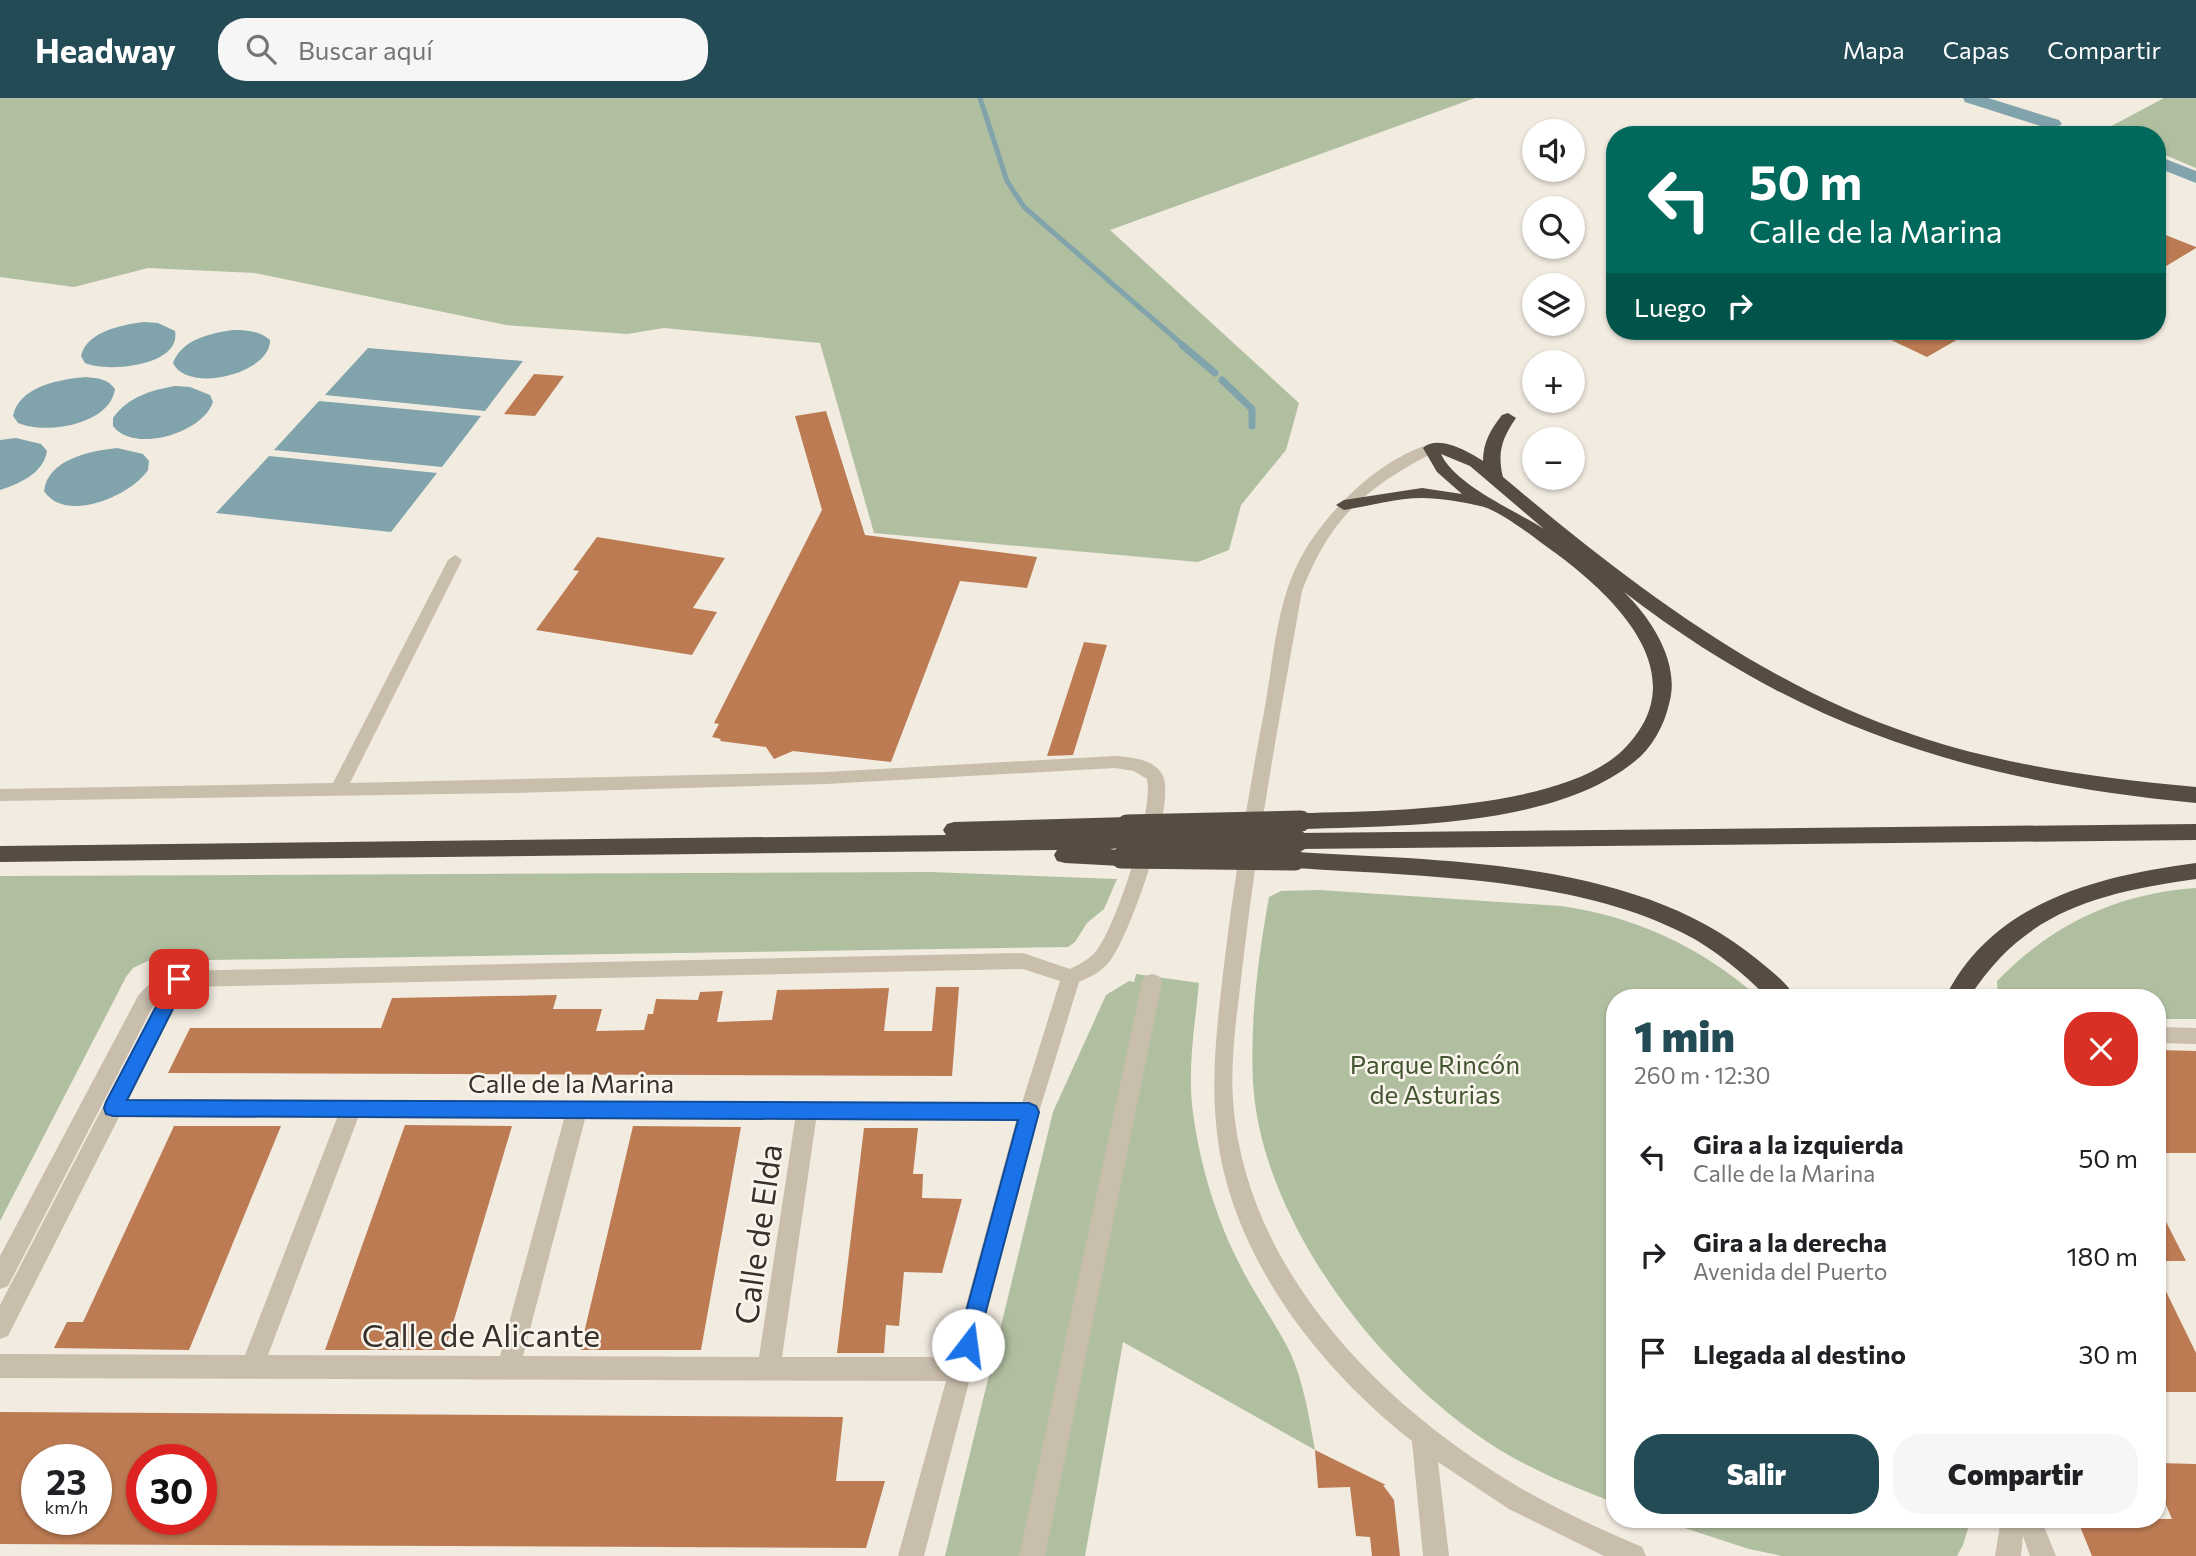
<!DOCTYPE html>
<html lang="es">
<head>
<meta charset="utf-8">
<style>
  body { margin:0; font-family:Commissioner,sans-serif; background:#f6f6f6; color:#202124; height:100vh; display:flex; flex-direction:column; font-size:26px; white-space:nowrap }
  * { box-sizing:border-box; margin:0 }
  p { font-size:23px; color:#757577 }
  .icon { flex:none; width:38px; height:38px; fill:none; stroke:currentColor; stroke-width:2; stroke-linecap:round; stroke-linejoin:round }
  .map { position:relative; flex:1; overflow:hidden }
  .sheet { position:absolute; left:1606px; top:891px; width:560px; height:539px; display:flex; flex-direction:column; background:#fff; border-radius:28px; box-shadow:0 2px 5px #0004 }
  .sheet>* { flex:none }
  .top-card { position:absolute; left:1606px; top:28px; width:560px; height:214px; border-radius:28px; box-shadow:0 2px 5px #0004; background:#00695c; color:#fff; overflow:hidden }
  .buttons { position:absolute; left:1522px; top:21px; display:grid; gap:14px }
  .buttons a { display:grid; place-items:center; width:63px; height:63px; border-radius:50%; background:#fff; box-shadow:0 2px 5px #0004; font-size:35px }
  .speed { position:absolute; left:21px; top:1346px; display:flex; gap:14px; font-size:35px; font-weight:700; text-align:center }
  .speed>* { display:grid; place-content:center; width:91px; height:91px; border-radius:50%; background:#fff; box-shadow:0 2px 5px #0004; line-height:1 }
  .speed small { font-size:18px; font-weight:400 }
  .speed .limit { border:10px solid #d22; background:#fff; color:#111 }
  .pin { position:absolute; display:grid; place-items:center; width:60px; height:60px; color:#fff; margin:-30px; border-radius:14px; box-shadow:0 4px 10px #0006 }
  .me { position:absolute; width:77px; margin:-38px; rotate:15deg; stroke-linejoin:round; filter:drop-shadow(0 0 5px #0008) }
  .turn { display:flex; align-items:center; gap:24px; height:147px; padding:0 28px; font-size:32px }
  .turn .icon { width:91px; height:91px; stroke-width:2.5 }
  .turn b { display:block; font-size:49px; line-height:60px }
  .then { display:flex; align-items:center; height:66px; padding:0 28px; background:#0003; gap:14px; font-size:26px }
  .round { display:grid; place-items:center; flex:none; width:74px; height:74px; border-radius:28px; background:#f6f6f6 }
  .headline { display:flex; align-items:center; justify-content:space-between; height:119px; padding:0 28px }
  h1 { font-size:42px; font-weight:800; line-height:52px; color:#234b56 }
  .cta { display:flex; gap:14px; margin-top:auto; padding:14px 28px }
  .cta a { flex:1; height:80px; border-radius:28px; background:#234b56; color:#fff; font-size:28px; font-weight:800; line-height:80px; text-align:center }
  .cta a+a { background:#f6f6f6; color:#202124 }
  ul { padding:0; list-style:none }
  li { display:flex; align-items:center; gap:21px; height:98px; padding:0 28px }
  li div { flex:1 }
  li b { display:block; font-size:26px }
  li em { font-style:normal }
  header { display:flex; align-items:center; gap:42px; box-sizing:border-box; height:98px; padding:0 35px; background:#234b56; color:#fff }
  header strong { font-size:33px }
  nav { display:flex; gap:38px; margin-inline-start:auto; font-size:24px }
  .search { width:490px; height:63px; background:#f6f6f6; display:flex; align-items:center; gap:18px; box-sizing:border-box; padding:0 24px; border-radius:28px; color:#757577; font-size:26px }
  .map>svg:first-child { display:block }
  .green { fill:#b1bfa1 }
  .water { fill:#81a4ac }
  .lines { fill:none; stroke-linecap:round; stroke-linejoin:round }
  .stream-far1 { stroke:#81a4ac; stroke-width:5 }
  .stream { stroke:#81a4ac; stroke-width:7 }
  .canal { fill:#81a4ac; fill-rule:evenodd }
  .building { fill:#bc7b53; fill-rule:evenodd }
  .minor { fill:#c9bdac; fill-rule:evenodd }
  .highway { fill:#574c42; fill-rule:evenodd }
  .highway-bridge { stroke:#574c42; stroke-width:21 }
  .route { fill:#1a73e8; stroke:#114b97; stroke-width:2 }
  .labels { text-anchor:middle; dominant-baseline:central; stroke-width:5; stroke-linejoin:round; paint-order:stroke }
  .park-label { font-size:26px; fill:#425430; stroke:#f9f5ec }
  .street-label { font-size:26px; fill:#37302b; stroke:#f9f5ec }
  .near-street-label { font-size:32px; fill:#37302b; stroke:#f9f5ec }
</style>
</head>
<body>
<header>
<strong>Headway</strong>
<div class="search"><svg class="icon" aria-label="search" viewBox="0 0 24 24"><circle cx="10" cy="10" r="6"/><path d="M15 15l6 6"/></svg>Buscar aquí</div>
<nav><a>Mapa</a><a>Capas</a><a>Compartir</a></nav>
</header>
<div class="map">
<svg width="2196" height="1458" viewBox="0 0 2196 1458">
  <rect width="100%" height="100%" fill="#f1ebe0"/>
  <!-- green -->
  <path class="green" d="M0,0H1475L1110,132L1299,305L1286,352L1241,407L1229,452L1198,464L874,435L820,245L664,230L627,236L506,227L255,175L148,170L74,189L0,179Z
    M2164,0H2196V70L2158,54V37H2113L2102,33Z
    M930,774L1117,781L1104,811L1087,825L1075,844L1068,849L148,863L133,870L126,879L0,1123V778Z
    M2196,790V921H2158V900L1998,898L1997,883C2051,827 2118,795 2196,790Z
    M1319,792L1561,808C1637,819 1701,849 1758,899L1615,900V1405C1576,1390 1536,1374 1500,1352C1383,1280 1261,1125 1253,984C1250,922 1258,860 1269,799L1281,793Z
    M1136,876L1199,885C1195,925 1188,967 1192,1007C1198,1059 1214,1115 1237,1161C1252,1193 1274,1222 1290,1254C1304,1285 1309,1319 1315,1352L1123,1244L1085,1458H945L1053,1014L1106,897L1129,883L1134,884Z
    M1657,1421H1970V1424L1963,1447L1957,1458H1782L1749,1451Z"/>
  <!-- water -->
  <path class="water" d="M144,224L158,225L175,233C182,268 107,275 85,265L81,258C87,233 122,227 144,224Z
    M234,232C248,232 259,233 270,242C271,276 187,296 173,265C182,241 211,235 234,232Z
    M368,250L523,263L485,313L325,297Z
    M86,279C98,280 108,281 115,291C110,327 45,337 18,325L13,318C19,288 61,281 86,279Z
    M175,288L190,289L210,297L213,304C203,335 134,356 113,328V320C128,299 151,292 175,288Z
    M319,303L481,318L442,369L274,352Z
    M16,340L41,346L47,353C44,375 19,386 0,392V342Z
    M117,350L143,356L149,363L148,372C131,398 65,426 44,393C48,361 90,353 117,350Z
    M269,358L437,375L391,434L216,415Z"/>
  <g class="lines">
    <!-- stream-far1 -->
    <path class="stream-far1" d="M980,0L1007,83L1024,109L1184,248"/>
    <!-- stream -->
    <path class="stream" d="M1182,247L1215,275
      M1222,282L1252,311V328"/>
    <!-- canal -->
    <path class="canal" d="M1963,0H1988L2059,22L2062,26L2053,31L2047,30L1965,4Z
      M2158,58L2196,73V85L2158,70Z"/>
  </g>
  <!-- building -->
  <path class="building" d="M2158,134L2196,149V150L2158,173Z
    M1872,233H1972L1927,259Z
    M534,276L564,278L535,318L504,316Z
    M826,313L865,437L1037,459L1027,490L960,483L891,664L793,653L774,661L766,649L720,643L721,641L712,639L719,626L714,625L822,412L795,318Z
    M597,439L725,460L693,510L717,514L692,557L536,532L579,473L573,472Z
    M1084,544L1107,547L1073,657L1047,658Z
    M936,889H959L952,978L168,975L190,930H381L392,900L557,897L553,911H602L596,933L644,932L648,916H653L656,901L698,902L700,894L723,893L717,924L772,922L777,892L889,890L884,933H932Z
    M2158,952L2196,953V1055H2158Z
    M405,1027L512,1028L445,1252H325Z
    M174,1028H281L189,1252L54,1250L67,1224H83Z
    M633,1028L741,1029L701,1252H580Z
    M864,1030H918L913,1076H923L922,1100L962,1101L942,1175L904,1174L899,1228L886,1227L884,1255H837Z
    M2158,1108L2186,1163H2158Z
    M2158,1177L2196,1255V1294H2158Z
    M0,1314L843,1319L836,1383H885L866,1450L0,1446ZM37,1362H96V1421H37ZM142,1362H201V1421H142Z
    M1315,1352L1386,1387H1383L1394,1402L1400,1458H1372L1370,1439L1356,1438L1350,1389L1318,1390Z
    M2158,1365L2196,1366V1458H2092L2077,1421H2172L2158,1388Z"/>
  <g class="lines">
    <!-- minor -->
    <path class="minor" d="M1431,346L1438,350L1436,353C1366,390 1331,418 1302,493C1280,617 1257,740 1243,864C1238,910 1230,957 1233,1003C1245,1169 1376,1303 1512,1385C1553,1410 1598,1430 1642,1449L1646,1458H1604L1509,1411L1438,1364L1449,1458H1423L1412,1343C1325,1275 1246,1176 1222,1066C1208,997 1216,937 1224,867C1234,783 1248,698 1264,614C1273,566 1276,509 1298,465C1322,417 1378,361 1431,346Z
      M455,457L462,462L350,685L826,674L1115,658C1131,659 1155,661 1163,678C1176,707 1130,837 1110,863C1102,873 1091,879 1079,884L1039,1014L924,1458H898L946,1283L0,1280V1256L245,1257L337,1020L119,1019L8,1238L0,1241V1207L159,901L152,910L8,1188L0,1191V1158L138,898C149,884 162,877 179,873L1023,855L1070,871C1080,866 1090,861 1097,852C1117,825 1154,713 1147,681L1134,673L1115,670L826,686L513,695L0,703V691L333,685L448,462ZM1023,871L1060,883L1022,1005L128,1001L185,889ZM358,1020L564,1021L500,1258L268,1257ZM585,1021L795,1022L759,1259L523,1258ZM816,1022L1016,1023L952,1259H782Z
      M1152,876L1159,878L1162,884L1045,1458H1019L1142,884L1145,878Z
      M2158,929L2196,930V946L2158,945Z
      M2001,1421H2041L2056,1458H2030L2023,1438L2021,1458H1995Z"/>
    <!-- highway -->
    <path class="highway" d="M1508,315L1516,320C1502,340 1497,355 1503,379C1628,484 1758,585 1914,637C2005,668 2101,680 2196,689V705C1972,683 1805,633 1624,494C1652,521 1681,566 1669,606C1664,628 1652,650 1634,664C1553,729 1401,728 1301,731L1294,729L1291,723L1294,717L1301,715C1385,713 1561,712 1623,652C1702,574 1607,491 1543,446C1528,435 1497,411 1480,408C1463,404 1440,400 1422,400C1397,400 1369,408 1344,412L1336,407L1344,402L1422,390L1462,396L1437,374L1423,350C1438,336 1469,354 1483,363C1483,344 1491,331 1502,317ZM1441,356L1470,368L1544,431C1516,413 1455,387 1441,356Z
      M1127,719L1134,721L1137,727L1134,733L1124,735L1131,737L1135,743L1131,749L1110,751L1129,754L1132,760L1129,766L1121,768L1065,765L1057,763L1054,757L1057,752L0,764V748L946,737L943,732L947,726L954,724Z
      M2196,726V742L1298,751L1291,749L1287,743L1291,737L1298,735Z
      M1295,754C1445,763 1637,761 1758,862C1771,873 1788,885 1795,900H1768C1743,875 1715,851 1683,835C1574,779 1416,778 1295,770L1287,768L1284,762L1287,756Z
      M2196,765V781C2099,795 2025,812 1969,900H1945C1992,803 2099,778 2196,765Z"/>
    <!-- highway-bridge -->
    <path class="highway-bridge" d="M1127,727L1301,723
      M1124,743H1298
      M1121,760L1295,762"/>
  </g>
  <!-- route -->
  <path class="route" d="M179,873L185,876L188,881L127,1002L1029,1005L1036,1008L1039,1014L975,1254L968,1257L960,1254L957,1247L1018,1022L113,1018L106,1016L104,1010L106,1004L173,876Z"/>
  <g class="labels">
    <!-- park labels -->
    <g class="park-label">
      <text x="1435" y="965">Parque Rincón<tspan x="1435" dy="30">de Asturias</tspan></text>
    </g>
    <!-- street labels -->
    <g class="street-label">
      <text x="571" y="984">Calle de la Marina</text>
    </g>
    <!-- near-street labels -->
    <g class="near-street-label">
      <text transform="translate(757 1136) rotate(-82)">Calle de Elda</text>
      <text x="481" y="1236">Calle de Alicante</text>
    </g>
  </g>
</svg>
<div class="buttons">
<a><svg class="icon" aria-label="sound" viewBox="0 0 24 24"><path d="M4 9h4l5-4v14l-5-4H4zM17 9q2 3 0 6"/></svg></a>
<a><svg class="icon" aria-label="search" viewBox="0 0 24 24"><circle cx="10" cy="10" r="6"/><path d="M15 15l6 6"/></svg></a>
<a><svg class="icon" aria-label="layers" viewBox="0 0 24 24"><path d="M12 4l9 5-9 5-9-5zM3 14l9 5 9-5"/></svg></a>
<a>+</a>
<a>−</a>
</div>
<div class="speed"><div>23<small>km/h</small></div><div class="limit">30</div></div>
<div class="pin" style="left:179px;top:881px;background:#d93025"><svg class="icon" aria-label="arrive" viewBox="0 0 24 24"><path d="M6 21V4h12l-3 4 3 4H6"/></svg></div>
<svg class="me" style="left:968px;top:1247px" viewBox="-20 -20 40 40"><circle r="19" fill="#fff"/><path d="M0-13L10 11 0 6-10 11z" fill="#1a73e8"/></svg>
<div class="top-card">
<div class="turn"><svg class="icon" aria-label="left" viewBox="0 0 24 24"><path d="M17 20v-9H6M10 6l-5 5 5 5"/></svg><div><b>50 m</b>Calle de la Marina</div></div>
<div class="then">Luego<svg class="icon" aria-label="right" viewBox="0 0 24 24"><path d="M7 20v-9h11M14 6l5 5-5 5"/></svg></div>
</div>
<section class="sheet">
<div class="headline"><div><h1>1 min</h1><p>260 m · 12:30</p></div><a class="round" style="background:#d93025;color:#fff"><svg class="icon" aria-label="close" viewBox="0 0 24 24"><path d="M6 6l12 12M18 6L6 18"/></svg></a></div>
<ul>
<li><svg class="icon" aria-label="left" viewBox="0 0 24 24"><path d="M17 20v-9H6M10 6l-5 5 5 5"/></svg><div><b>Gira a la izquierda</b><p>Calle de la Marina</p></div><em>50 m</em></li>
<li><svg class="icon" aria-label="right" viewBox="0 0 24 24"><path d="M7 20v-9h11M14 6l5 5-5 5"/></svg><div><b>Gira a la derecha</b><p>Avenida del Puerto</p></div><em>180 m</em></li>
<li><svg class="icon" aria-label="arrive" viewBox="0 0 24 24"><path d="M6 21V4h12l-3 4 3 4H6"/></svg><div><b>Llegada al destino</b></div><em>30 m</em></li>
</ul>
<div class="cta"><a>Salir</a><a>Compartir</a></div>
</section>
</div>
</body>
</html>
